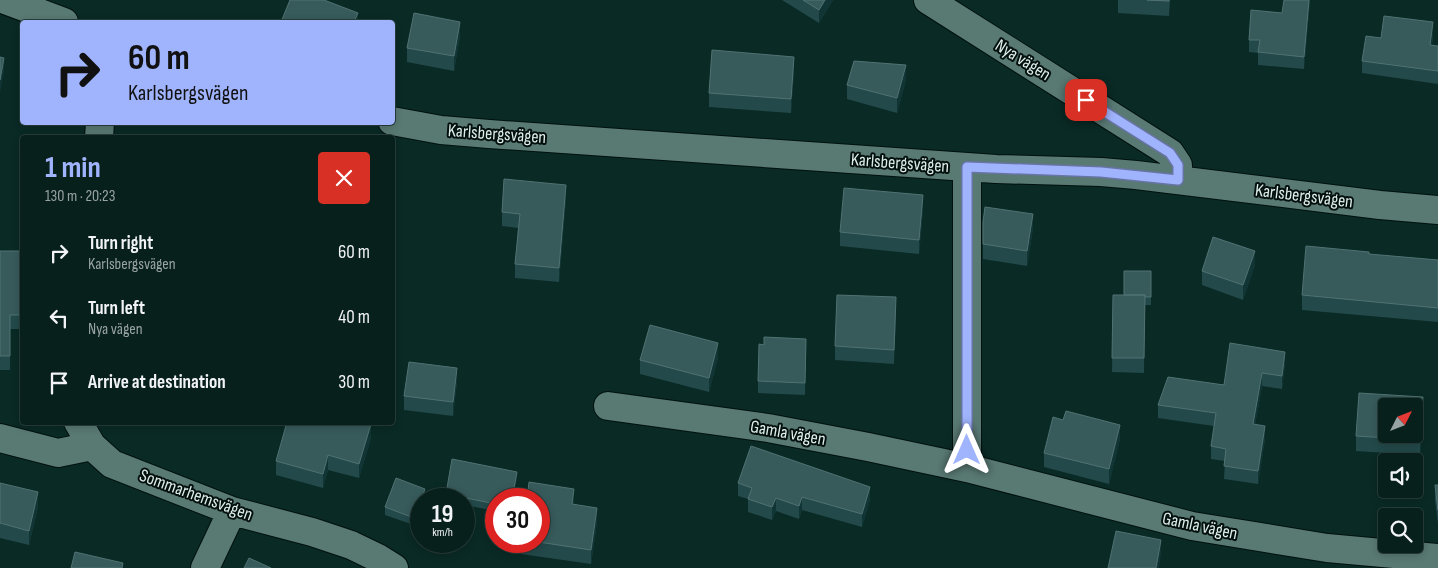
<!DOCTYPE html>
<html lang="en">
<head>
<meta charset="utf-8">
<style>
  body { margin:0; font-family:"Sofia Sans Condensed",sans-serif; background:#112825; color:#f1f3f6; height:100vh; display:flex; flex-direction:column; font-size:19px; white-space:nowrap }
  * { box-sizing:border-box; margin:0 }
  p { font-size:16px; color:#98a3a3 }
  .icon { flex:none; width:28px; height:28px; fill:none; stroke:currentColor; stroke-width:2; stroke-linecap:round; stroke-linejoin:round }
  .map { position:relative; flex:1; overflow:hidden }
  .panel { position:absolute; left:20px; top:135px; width:375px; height:290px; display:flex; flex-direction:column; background:#08201c; border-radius:5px; box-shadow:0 2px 8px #0003,0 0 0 1px #293e3b }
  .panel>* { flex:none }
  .top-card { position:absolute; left:20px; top:20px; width:375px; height:105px; border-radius:5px; box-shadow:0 2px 8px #0003,0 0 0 1px #293e3b; background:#a0b3fd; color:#111; overflow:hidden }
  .needle { width:32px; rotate:48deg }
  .tools { position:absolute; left:1378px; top:398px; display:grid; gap:10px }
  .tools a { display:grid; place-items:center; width:45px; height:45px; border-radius:5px; background:#08201c; box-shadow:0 2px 8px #0003,0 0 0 1px #293e3b; font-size:25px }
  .speed { position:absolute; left:410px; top:488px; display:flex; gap:10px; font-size:25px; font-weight:700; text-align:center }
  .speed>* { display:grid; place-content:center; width:65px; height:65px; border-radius:50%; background:#08201c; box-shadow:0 2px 8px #0003,0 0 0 1px #293e3b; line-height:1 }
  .speed small { font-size:12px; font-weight:400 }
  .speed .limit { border:8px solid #d22; background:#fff; color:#111 }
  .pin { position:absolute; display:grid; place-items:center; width:42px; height:42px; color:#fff; margin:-21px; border-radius:10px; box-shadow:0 2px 8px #0006 }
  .me { position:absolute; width:55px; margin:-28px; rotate:0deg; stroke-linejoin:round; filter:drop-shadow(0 0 4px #0008) }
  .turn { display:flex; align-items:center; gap:18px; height:105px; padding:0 25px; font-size:22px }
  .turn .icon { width:65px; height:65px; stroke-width:2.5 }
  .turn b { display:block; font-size:35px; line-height:42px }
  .round { display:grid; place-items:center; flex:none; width:52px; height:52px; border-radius:5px; background:#112825 }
  .head { display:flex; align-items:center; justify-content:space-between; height:85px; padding:0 25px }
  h1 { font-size:30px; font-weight:700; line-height:38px; color:#a0b3fd }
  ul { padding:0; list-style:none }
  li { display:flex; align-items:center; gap:15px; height:65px; padding:0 25px }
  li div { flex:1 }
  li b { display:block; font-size:19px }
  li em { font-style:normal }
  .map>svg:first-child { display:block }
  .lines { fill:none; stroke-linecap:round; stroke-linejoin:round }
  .minor-casing { stroke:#00110e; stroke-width:30 }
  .minor { stroke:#597973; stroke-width:28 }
  .wall { fill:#23494a }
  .shaded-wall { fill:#113534 }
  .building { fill:#375a5b; stroke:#517272; fill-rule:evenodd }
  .route-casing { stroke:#6874a4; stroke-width:12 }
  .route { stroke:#a0b3fd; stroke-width:9 }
  .labels { text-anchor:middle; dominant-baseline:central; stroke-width:4; stroke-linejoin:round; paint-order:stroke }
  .street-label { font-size:18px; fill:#deefeb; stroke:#04100e }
</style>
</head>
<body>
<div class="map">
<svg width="1438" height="568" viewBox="0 0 1438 568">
  <rect width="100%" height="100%" fill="#0a2a25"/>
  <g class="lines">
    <defs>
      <path id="minor" d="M5,0L64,22
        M928,0L1170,153L1178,165V180
        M392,121L441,130L489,134L996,169L1101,172L1136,175L1380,205L1438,210
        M99,138L100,122
        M967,167V468L1192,526L1327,548L1438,558
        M608,406L768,428L868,447L967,468
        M78,422L92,446
        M0,438L58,453L92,446L112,464L232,511L312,532L351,545L378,558L394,568
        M205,568L232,511"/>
    </defs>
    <!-- minor casing -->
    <use href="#minor" class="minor-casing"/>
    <!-- minor -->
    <use href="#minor" class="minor"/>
  </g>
  <!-- wall -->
  <path class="wall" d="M782,0H833L819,23Z
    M1118,0H1170L1169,16L1118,13Z
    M1310,0L1304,69L1258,65V53L1249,52V40L1282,13Z
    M1433,35L1432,45L1438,46V84L1362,73V61L1381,38Z
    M460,36L454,71L407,62V48Z
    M794,71L791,113L709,107V93Z
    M906,80L897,113L847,99V85Z
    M566,199L559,282L515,278V264L518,228L502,226V212Z
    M923,210L919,254L840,246V232Z
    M983,222L1033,228L1027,266L983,259Z
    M0,251H21L20,329H10V370H0Z
    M1369,254L1438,260V322L1302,310V295Z
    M1255,265L1243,300L1202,285V271Z
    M1151,271V305H1145L1144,373L1112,372L1113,295H1124Z
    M896,312L894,364L835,360V346Z
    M806,339L805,395L758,393V381L764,345Z
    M718,358L709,392L640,374V360Z
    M1285,364L1282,389L1262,386L1255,425L1265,439L1258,484L1224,479L1225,461L1211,459V446L1214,426L1158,418V405Z
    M457,382L453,416L404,410V396Z
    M1423,411L1420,455L1356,451V436Z
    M1063,420L1120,439L1109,484L1044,467V453Z
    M371,438L359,478L328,470L323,488L276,475V461Z
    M517,480L496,499V511L464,505V499H446V494Z
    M0,483L38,507L29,545L0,538Z
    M738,483L870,500L862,527L802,510L799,519L776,511L772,520L748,512V499L738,496Z
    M1435,485H1438V524L1435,500Z
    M425,496L414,525L385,515V507Z
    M574,504L597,522L591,564L521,554V541H539Z"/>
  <!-- shaded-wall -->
  <path class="shaded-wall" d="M825,0H833L819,23V10Z
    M1309,0H1310L1304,69V57Z
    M358,13V22H354Z
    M460,22V36L454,71V56Z
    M1433,22V35L1430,58V45Z
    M794,57V71L791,113V99Z
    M4,58V72L0,94V80Z
    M906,65V80L897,113V98Z
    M566,185V199L559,282V268Z
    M923,195V210L919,254V240Z
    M1033,214V228L1027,266V251Z
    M1255,251V265L1243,300V285Z
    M896,297V312L894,364V350Z
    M718,343V358L709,392V378Z
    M1285,352V364L1282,389V376Z
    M457,368V382L453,416V402Z
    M1262,373V386L1253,437V424Z
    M1423,397V411L1420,455V440Z
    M371,424V438L359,478V464Z
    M1120,425V439L1109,484V469Z
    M1265,426V439L1258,484V471Z
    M328,455V470L323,488V474Z
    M517,472V480L513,499H512Z
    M870,487V500L862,527V514Z
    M425,489V496L424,499H421V505L414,525V518Z
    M574,489V503L572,518V504Z
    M38,492V507L29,545V531Z
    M802,497V510L799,519V506Z
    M776,498V511L772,520V507Z
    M597,508V522L591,564V550Z
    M1161,540V554L1159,568H1156Z"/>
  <!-- building -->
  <path class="building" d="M290,0H324L358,13L354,22H281Z
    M803,0H825L819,10Z
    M1147,0H1169V1Z
    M1284,0H1309L1304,57L1258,52L1260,40H1249L1251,10L1282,13Z
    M414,13L460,22L454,56L407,48Z
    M1384,16L1433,22L1430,45L1438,46V71L1362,61L1366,36L1381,38Z
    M712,50L794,57L791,99L709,93Z
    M0,57L4,58L0,80Z
    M854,61L906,65L897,98L847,85Z
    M504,179L566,185L559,268L515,264L520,214L502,212Z
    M844,188L923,195L919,240L840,232Z
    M985,207L1033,214L1027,251L983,244V222Z
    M1213,237L1255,251L1243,285L1202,271Z
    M1306,246L1369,252V254L1438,260V308L1302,295Z
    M0,251H21L20,315H10V356H0Z
    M1124,271H1151V297H1145V295H1124Z
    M837,295L896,297L894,350L835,346Z
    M1113,295H1145L1144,358H1112Z
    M650,325L718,343L709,378L640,360Z
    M764,337L806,339L805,383L758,381L759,344L764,345Z
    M1230,343L1285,352L1282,376L1262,373L1253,424L1265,426L1258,471L1224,466L1226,449L1211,446L1216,413L1158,405L1168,377L1224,385Z
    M409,362L457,368L453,402L404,396Z
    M1359,393L1423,397L1420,440L1356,436ZM1386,406H1414V434H1386Z
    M1066,411L1120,425L1109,469L1044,453L1053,417L1063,420Z
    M287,422H366L371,424L359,464L328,455L323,474L276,461Z
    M751,446L870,487L862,514L802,497L799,506L776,498L772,507L748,499L752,488L738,483Z
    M452,459L517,472L512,499H496V504L446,494Z
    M396,478L425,489L414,518L385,507Z
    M529,482L574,489L572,504L597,508L591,550L532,541H539V499H527Z
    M0,483L38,492L29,531L0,523Z
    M1435,485H1438V510Z
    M1116,531L1161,540L1156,568H1108Z
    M75,552L123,563L122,568H71Z
    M249,558L271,568H244Z"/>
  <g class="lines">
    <defs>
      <path id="route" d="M967,450V167L1101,172L1178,180V165L1170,153L1086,100"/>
    </defs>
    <!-- route casing -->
    <use href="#route" class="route-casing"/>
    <!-- route -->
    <use href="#route" class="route"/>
  </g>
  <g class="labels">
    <!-- street labels -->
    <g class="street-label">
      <text transform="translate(1023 60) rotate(32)">Nya vägen</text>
      <text transform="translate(497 134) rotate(4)">Karlsbergsvägen</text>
      <text transform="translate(900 163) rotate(4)">Karlsbergsvägen</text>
      <text transform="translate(1304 196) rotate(7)">Karlsbergsvägen</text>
      <text transform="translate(788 433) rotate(10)">Gamla vägen</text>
      <text transform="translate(196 495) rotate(20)">Sommarhemsvägen</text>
      <text transform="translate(1200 526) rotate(12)">Gamla vägen</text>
    </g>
  </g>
</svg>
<div class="tools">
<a><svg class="needle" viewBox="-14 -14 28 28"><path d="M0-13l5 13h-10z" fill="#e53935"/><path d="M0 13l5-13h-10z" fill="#98a3a3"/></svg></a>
<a><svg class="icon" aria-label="sound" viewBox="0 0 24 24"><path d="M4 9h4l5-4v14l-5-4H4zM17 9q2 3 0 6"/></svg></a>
<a><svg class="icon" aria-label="search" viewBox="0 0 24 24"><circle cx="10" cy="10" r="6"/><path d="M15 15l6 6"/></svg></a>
</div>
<div class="speed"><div>19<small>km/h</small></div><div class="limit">30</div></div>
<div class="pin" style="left:1086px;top:100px;background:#d93025"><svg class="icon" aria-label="arrive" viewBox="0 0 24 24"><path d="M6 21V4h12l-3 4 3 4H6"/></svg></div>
<svg class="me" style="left:967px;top:450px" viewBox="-20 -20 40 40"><path d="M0-17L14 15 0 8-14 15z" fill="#a0b3fd" stroke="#fff" stroke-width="4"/></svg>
<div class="top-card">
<div class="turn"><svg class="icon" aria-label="right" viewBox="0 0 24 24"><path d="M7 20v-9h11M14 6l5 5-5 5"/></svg><div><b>60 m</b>Karlsbergsvägen</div></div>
</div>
<section class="panel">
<div class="head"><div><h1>1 min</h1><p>130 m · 20:23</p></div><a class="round" style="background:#d93025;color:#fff"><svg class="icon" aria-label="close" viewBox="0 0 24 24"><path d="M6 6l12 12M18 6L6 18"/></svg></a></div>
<ul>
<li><svg class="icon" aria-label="right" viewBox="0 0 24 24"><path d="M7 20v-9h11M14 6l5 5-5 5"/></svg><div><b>Turn right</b><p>Karlsbergsvägen</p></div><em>60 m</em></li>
<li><svg class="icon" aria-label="left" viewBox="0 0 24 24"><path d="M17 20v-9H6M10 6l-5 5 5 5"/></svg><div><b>Turn left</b><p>Nya vägen</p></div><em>40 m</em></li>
<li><svg class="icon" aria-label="arrive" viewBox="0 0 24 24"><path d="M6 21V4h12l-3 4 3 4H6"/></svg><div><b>Arrive at destination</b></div><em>30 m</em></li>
</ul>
</section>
</div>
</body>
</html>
